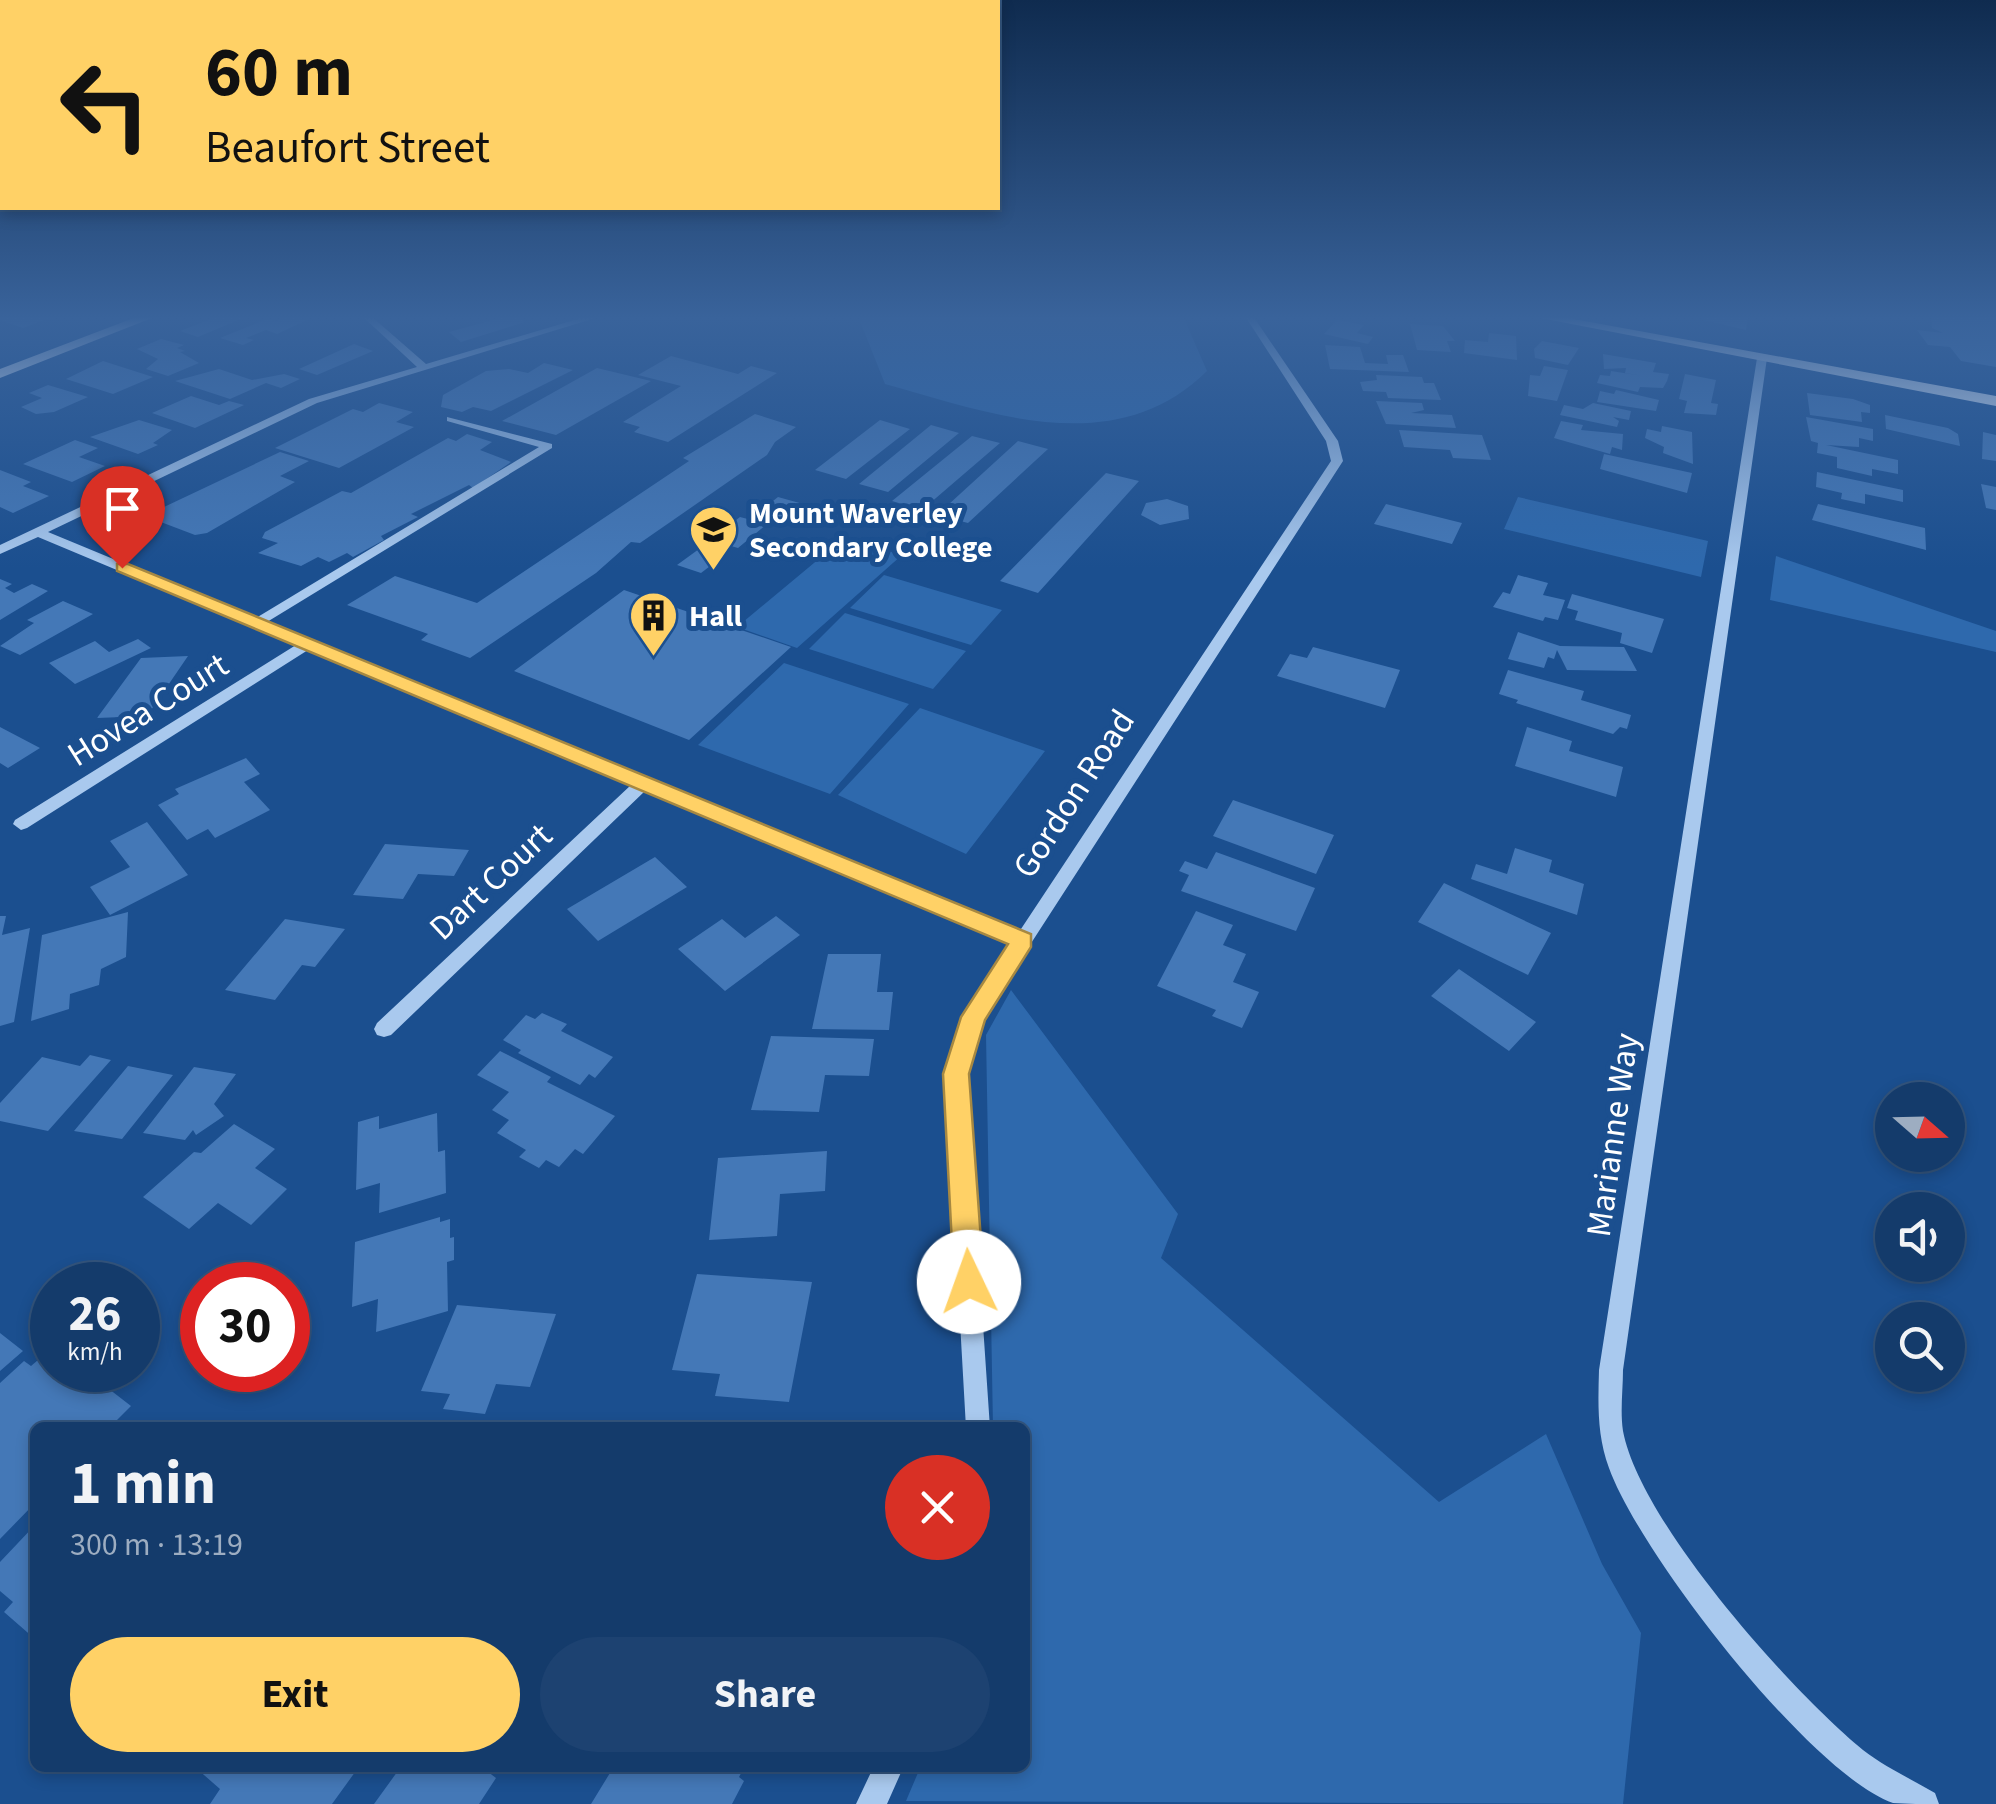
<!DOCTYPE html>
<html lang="en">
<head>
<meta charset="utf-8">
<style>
  body { margin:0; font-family:"Source Sans 3",sans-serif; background:#1d4271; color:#f1f3f6; height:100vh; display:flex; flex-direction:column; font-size:38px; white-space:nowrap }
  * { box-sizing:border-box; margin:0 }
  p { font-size:32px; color:#9dadc1 }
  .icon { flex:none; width:55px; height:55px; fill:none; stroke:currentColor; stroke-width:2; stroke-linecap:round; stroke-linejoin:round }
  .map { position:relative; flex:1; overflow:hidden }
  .details { position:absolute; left:30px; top:1422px; width:1000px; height:350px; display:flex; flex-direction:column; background:#143b6b; border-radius:15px; box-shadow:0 5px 15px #0003,0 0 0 2px #33557e }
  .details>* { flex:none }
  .top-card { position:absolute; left:0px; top:0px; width:1000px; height:210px; box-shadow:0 5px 15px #0003,0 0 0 2px #33557e; background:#ffd166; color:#111; overflow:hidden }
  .needle { width:65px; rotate:110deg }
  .buttons { position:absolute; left:1875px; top:1082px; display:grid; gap:20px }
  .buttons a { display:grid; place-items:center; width:90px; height:90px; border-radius:50%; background:#143b6b; box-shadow:0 5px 15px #0003,0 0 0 2px #33557e; font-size:50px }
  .speed { position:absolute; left:30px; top:1262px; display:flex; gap:20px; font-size:50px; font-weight:700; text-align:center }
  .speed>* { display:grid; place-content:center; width:130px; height:130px; border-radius:50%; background:#143b6b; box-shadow:0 5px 15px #0003,0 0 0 2px #33557e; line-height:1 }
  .speed small { font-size:25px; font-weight:400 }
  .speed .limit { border:15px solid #d22; background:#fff; color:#111 }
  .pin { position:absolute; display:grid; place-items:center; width:85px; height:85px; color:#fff; margin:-102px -42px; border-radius:50% 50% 50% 0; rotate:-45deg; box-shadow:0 0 10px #0007 }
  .pin .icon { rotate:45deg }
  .me { position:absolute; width:110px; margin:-55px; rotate:357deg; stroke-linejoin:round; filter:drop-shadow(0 0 8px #0008) }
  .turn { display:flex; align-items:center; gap:35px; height:210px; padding:0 40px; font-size:45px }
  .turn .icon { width:130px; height:130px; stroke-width:2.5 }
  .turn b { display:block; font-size:70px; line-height:85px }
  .round { display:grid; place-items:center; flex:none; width:105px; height:105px; border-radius:52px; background:#1d4271 }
  .head { display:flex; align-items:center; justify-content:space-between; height:170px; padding:0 40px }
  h1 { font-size:60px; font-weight:700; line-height:75px }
  .action { display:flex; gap:20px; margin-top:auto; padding:20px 40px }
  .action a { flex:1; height:115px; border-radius:60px; background:#ffd166; color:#111; font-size:40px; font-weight:700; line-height:115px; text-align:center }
  .action a+a { background:#1d4271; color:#f1f3f6 }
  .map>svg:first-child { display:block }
  .green { fill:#2e69ad }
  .building { fill:#4478b7 }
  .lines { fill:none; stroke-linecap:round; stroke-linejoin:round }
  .minor { fill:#a9c9ee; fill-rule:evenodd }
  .major { fill:#f0f6ff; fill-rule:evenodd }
  .route { fill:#ffd166; stroke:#a68842; stroke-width:2.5 }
  .labels { text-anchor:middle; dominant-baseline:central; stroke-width:10; stroke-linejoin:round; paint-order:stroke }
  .far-poi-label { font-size:30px; font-weight:bold; fill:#fff; stroke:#1b4f8f; text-anchor:start }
  .street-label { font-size:35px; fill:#fff; stroke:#1b4f8f }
</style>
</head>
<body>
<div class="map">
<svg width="1996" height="1804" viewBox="0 0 1996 1804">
  <rect width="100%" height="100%" fill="#1b4f8f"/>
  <!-- green -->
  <path class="green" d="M858,316H1183L1207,371C1116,461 992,414 885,384Z
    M1518,497L1708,541L1701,577L1504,529Z
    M844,538L902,555L797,648L737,627Z
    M1776,556L1996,631V652L1770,600Z
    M884,575L1002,610L971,645L850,608Z
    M845,613L966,651L933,689L809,649Z
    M784,663L909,704L830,794L698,745Z
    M920,708L1045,751L966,854L838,795Z
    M1011,990L1178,1214L1161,1258L1439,1502L1546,1434L1602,1564L1641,1633L1623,1804L906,1801L920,1768H1025V1428L993,1427L986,1035Z"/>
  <!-- building -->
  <path class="building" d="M0,316H55L23,328L0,320Z
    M219,316L243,318L198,337L180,331Z
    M294,316L307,320L277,334L266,330L246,338L254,340L243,345L220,338L267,319L276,321Z
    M1705,316H1748L1746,330L1704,320Z
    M1931,316H1996V367L1961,361L1950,347L1928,345L1917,330L1943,333L1932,328Z
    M504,317H518L525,322L461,342L449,332Z
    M1337,320L1364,325L1357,333L1373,337L1368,344L1324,334Z
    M1410,324L1443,326L1455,341H1447L1451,352L1417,350Z
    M1489,333L1516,336L1517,360L1464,353L1465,340L1488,342Z
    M161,339L184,345L177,348L185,351L180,352L199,363L168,376L146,369L158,359L137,349Z
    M1542,341L1579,348L1568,365L1535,358L1534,349Z
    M354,344L373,351L317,375L299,369Z
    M1325,345L1360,347L1365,363L1388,364L1386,355H1403L1409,372L1330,369Z
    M1603,354L1656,363L1653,372L1669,374L1667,381L1663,388L1640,387L1638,392L1597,383L1600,375L1610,376L1611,371L1643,376L1625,373L1626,368L1604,369Z
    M671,356L738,374L751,366L777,373L668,442L634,432L640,427L623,422L681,386L638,375Z
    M103,361L153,377L113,394L66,379Z
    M544,363L573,370L491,411L473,407L462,412L441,407L443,395L486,371L509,369L528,373Z
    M1544,366L1568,370L1557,401L1528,396L1530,375L1540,376Z
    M597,368L651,381L556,435L502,421Z
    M219,369L252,380L284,374L300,379L281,388L266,383L230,399L175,381Z
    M1685,374L1716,380L1711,403L1718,404L1716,415L1684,413L1687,401L1679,399Z
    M1376,375L1422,377L1424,383H1434L1441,400L1388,398L1386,392L1363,391L1360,382L1377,380Z
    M48,385L88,397L54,412L36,414L21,407L42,398L29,393Z
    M1616,390L1659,400L1656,411L1597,402L1600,391L1614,394Z
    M1807,393L1853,399L1870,405V413L1861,412L1862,422L1810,415Z
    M191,396L219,405L229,401L244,405L195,428L152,413Z
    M1376,401L1422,403L1424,410L1411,413L1452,415L1456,428L1386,424Z
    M379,403L413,412L396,422L414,427L339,468L275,448L353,409L363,412Z
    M1593,403L1631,411L1629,420L1613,417L1619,421L1617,427L1560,415L1564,405L1583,409Z
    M755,414L796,427L775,442L767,455L640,543L631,542L596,573L470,658L421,640L428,634L347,605L395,576L477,603L689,461L683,458Z
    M1885,415L1948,428L1958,434L1960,446L1886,429Z
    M1806,417L1873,429V441L1859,438V447L1826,445L1898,460V474L1872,469V476L1837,468V457L1817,453L1818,443L1811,441Z
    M139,420L172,430L153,443L158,445L138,454L90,437Z
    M880,420L910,429L846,479L815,470Z
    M1561,421L1583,425L1581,430L1623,434L1622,450L1612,447L1610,454L1554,438Z
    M931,425L959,433L888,492L859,484Z
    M1662,426L1692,432L1693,464L1663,453L1664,447L1645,438L1647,429L1661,432Z
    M1399,430L1482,435L1491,460L1453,458L1450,450L1404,447Z
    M1983,432L1996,435V461L1982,459Z
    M467,434L492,442L480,450L511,462L473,488L469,485L411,514L418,517L381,536L384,540L353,557L347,553L329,562L318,557L301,566L258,553L278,543L262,538L265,532L342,491L351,493L448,438L456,441Z
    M972,436L1000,443L922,510L892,501Z
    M75,440L98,448L79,457L105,466L72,482L23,464Z
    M1018,441L1048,449L968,523L937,515Z
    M280,452L309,461L280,476L295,482L207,533L195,535L145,516Z
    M1604,454L1692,473L1687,493L1600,469Z
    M0,470L31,482L23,486L49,496L13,513L0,507Z
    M1817,472L1903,490V502L1865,494V504L1841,499L1842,493L1816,487Z
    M1106,473L1139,481L1038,593L1000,581Z
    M1981,484L1996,487V510L1986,508Z
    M778,497L814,507L794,523L759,512Z
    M1167,499L1188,506L1189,519L1160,525L1141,515L1146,503Z
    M1386,504L1462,523L1452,544L1374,524Z
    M1818,504L1925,528L1926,550L1812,520Z
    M740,517L767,524L738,548L710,540Z
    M699,549L722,557L701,573L677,565Z
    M1518,575L1548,583L1543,595L1565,600L1558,620L1545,617L1543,621L1493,607L1503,592L1510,594Z
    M0,579L12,584L5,588L14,593L32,584L48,591L0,620Z
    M624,590L791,647L689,740L514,671Z
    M1572,594L1664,619L1652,653L1620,643L1622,633L1575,620L1578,611L1567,608Z
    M63,601L93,614L20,655L0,646L34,623L27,620Z
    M1518,632L1560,646L1624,647L1637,671L1567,670L1557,650L1554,659L1548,657L1544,668L1508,659Z
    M138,639L151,648L75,684L49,663L95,641L109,652Z
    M1313,647L1400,670L1385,708L1277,676L1290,654L1307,658Z
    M188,656L147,716L97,718L141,658Z
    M1508,670L1584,691L1581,700L1631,715L1627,729L1620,727L1613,734L1516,703L1518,700L1499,694Z
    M0,727L40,748L8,768L0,763Z
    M1527,727L1572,741L1569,751L1623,767L1616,797L1515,766Z
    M246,758L260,774L244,782L270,810L215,838L208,829L187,840L158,805L179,794L175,789Z
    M1233,800L1334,835L1316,874L1213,836Z
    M147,822L188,875L110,915L90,887L130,867L110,841Z
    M385,844L469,850L454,876L418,874L403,899L353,895Z
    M1515,848L1552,860L1549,872L1584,884L1577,915L1471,879L1476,864L1507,874Z
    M1216,852L1315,888L1296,931L1181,891L1189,875L1179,871L1185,861L1207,869Z
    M655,857L687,887L598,941L567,909Z
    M1444,883L1551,933L1528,975L1418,922Z
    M1196,911L1233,925L1223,945L1246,954L1233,982L1259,992L1242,1028L1212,1016L1216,1010L1157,986Z
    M128,912L126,957L101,969L99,985L70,994L69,1009L31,1021L42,935Z
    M0,916H6L2,935L30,928L14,1022L0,1026Z
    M776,916L800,935L725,991L678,949L722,919L745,938Z
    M285,919L345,929L315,967L302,965L275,1000L225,990Z
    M828,954H881L877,992H893L889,1030L812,1029Z
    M1459,969L1536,1022L1509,1051L1431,996Z
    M542,1013L567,1024L561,1031L613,1057L595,1078L589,1074L580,1085L518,1053L521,1050L503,1040L526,1015L535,1019Z
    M771,1036L874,1039L869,1076L825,1075L819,1112L751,1110Z
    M500,1051L551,1077L547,1082L615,1116L583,1154L575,1149L559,1167L546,1160L539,1168L519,1157L526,1150L497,1133L509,1120L492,1110L509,1092L477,1075Z
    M90,1055L111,1060L48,1131L0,1121V1103L42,1057L80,1066Z
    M128,1066L173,1075L122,1139L74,1131Z
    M194,1067L236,1074L214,1104L224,1116L196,1135L193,1130L185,1140L143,1133Z
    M437,1113L438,1152L445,1150L446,1193L379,1213L380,1183L356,1190L358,1122L379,1116V1129Z
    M234,1124L275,1149L255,1168L287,1189L251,1225L218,1203L189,1229L143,1197L194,1152L201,1153Z
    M827,1151L825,1191L780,1194L777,1236L709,1240L718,1158Z
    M440,1217V1222L450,1219V1238L454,1237V1260L447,1262L448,1311L376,1332L378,1299L352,1307L355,1242Z
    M697,1274L812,1282L789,1402L715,1396L720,1374L672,1370Z
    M457,1305L556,1314L530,1387L496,1384L485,1414L443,1409L450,1394L421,1391Z
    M0,1333L23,1351L0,1371Z
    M38,1360L73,1386L87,1372L131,1406L109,1428H35V1503L0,1539V1383L24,1361L31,1366Z
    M35,1525V1639L4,1612L13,1602L0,1591V1562Z
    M196,1768H358L332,1804H210L220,1789Z
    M400,1768H483L496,1778L479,1804H374Z
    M613,1768H744L739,1777L744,1781L732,1804H591Z"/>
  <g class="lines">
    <!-- minor -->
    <path class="minor" d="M362,316H371L426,364L588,316H602L317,403L48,532L256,618L539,447L447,421V417L552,444V448L267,622L1019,932L1331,461L1326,441L1245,316H1253L1338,441L1343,461L982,1019L966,1074L990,1428H966L946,1074L963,1017L1011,944L645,791L391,1035L384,1037L377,1035L374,1029L377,1023L631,785L308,650L27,828L21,830L13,824L15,820L296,645L38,537L0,554V545L309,399L417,367Z
      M1762,355L1767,358L1623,1370C1623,1390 1620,1411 1623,1431C1640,1522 1791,1691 1863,1750C1885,1767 1911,1779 1935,1793L1939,1804C1925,1804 1906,1804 1893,1803C1810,1774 1639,1552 1609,1468C1597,1435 1598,1405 1599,1370L1757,358Z
      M873,1768H903L887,1804H856Z"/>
    <!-- major -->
    <path class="major" d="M139,316H157L0,378V369Z
      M1530,316H1557L1996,396V406Z"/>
  </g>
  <!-- sky -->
  <linearGradient id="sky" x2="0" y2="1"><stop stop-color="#0f2b4f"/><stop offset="0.56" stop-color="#39639b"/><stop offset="1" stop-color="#39639b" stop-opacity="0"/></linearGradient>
  <rect width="1996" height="568" fill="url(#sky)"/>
  <!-- route -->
  <path class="route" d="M117,564H128L1031,934V947L985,1020L969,1074L984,1282L979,1292L969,1296L958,1292L954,1282L943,1074L961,1017L1008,944L117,571Z"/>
  <!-- icons -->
  <defs>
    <symbol id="school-pin" viewBox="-11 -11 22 30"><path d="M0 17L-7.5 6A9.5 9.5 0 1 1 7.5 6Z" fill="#ffd166" stroke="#1b4f8f"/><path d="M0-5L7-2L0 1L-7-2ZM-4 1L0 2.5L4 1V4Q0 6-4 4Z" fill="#111"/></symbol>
    <symbol id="building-pin" viewBox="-11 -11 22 30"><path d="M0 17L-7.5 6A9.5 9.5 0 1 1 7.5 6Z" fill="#ffd166" stroke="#1b4f8f"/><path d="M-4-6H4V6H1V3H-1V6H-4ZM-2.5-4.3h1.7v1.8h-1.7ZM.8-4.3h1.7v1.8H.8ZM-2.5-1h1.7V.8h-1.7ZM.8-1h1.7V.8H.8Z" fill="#111"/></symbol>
  </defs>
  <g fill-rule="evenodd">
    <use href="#school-pin" x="686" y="502" width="55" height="75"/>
    <use href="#building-pin" x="626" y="588" width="55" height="75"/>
  </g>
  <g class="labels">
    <!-- far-poi labels -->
    <g class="far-poi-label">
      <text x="749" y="513">Mount Waverley<tspan x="749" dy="34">Secondary College</tspan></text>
      <text x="689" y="616">Hall</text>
    </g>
    <!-- street labels -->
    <g class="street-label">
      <text transform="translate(148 710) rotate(-32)">Hovea Court</text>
      <text transform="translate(1074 794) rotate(-57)">Gordon Road</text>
      <text transform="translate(491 882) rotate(-43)">Dart Court</text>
      <text transform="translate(1613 1135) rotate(-82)">Marianne Way</text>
    </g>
  </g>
</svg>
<div class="buttons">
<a><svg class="needle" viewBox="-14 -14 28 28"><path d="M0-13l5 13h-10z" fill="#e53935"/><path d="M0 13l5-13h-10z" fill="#9dadc1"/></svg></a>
<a><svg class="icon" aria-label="sound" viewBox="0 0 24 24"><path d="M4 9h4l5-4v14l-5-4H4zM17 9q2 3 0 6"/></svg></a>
<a><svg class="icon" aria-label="search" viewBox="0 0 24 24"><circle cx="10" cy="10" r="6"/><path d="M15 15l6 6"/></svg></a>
</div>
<div class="speed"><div>26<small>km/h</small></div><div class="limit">30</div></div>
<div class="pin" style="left:122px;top:568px;background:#d93025"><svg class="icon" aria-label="arrive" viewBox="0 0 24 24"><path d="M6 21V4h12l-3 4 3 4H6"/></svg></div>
<svg class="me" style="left:969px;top:1282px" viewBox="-20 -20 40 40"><circle r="19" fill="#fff"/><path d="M0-13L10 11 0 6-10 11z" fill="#ffd166"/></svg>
<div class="top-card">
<div class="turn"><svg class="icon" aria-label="left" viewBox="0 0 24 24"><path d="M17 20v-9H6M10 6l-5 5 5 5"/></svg><div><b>60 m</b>Beaufort Street</div></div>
</div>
<section class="details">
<div class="head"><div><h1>1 min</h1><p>300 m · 13:19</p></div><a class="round" style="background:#d93025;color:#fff"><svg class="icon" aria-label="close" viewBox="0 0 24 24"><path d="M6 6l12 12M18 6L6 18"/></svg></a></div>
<div class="action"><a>Exit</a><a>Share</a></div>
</section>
</div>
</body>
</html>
